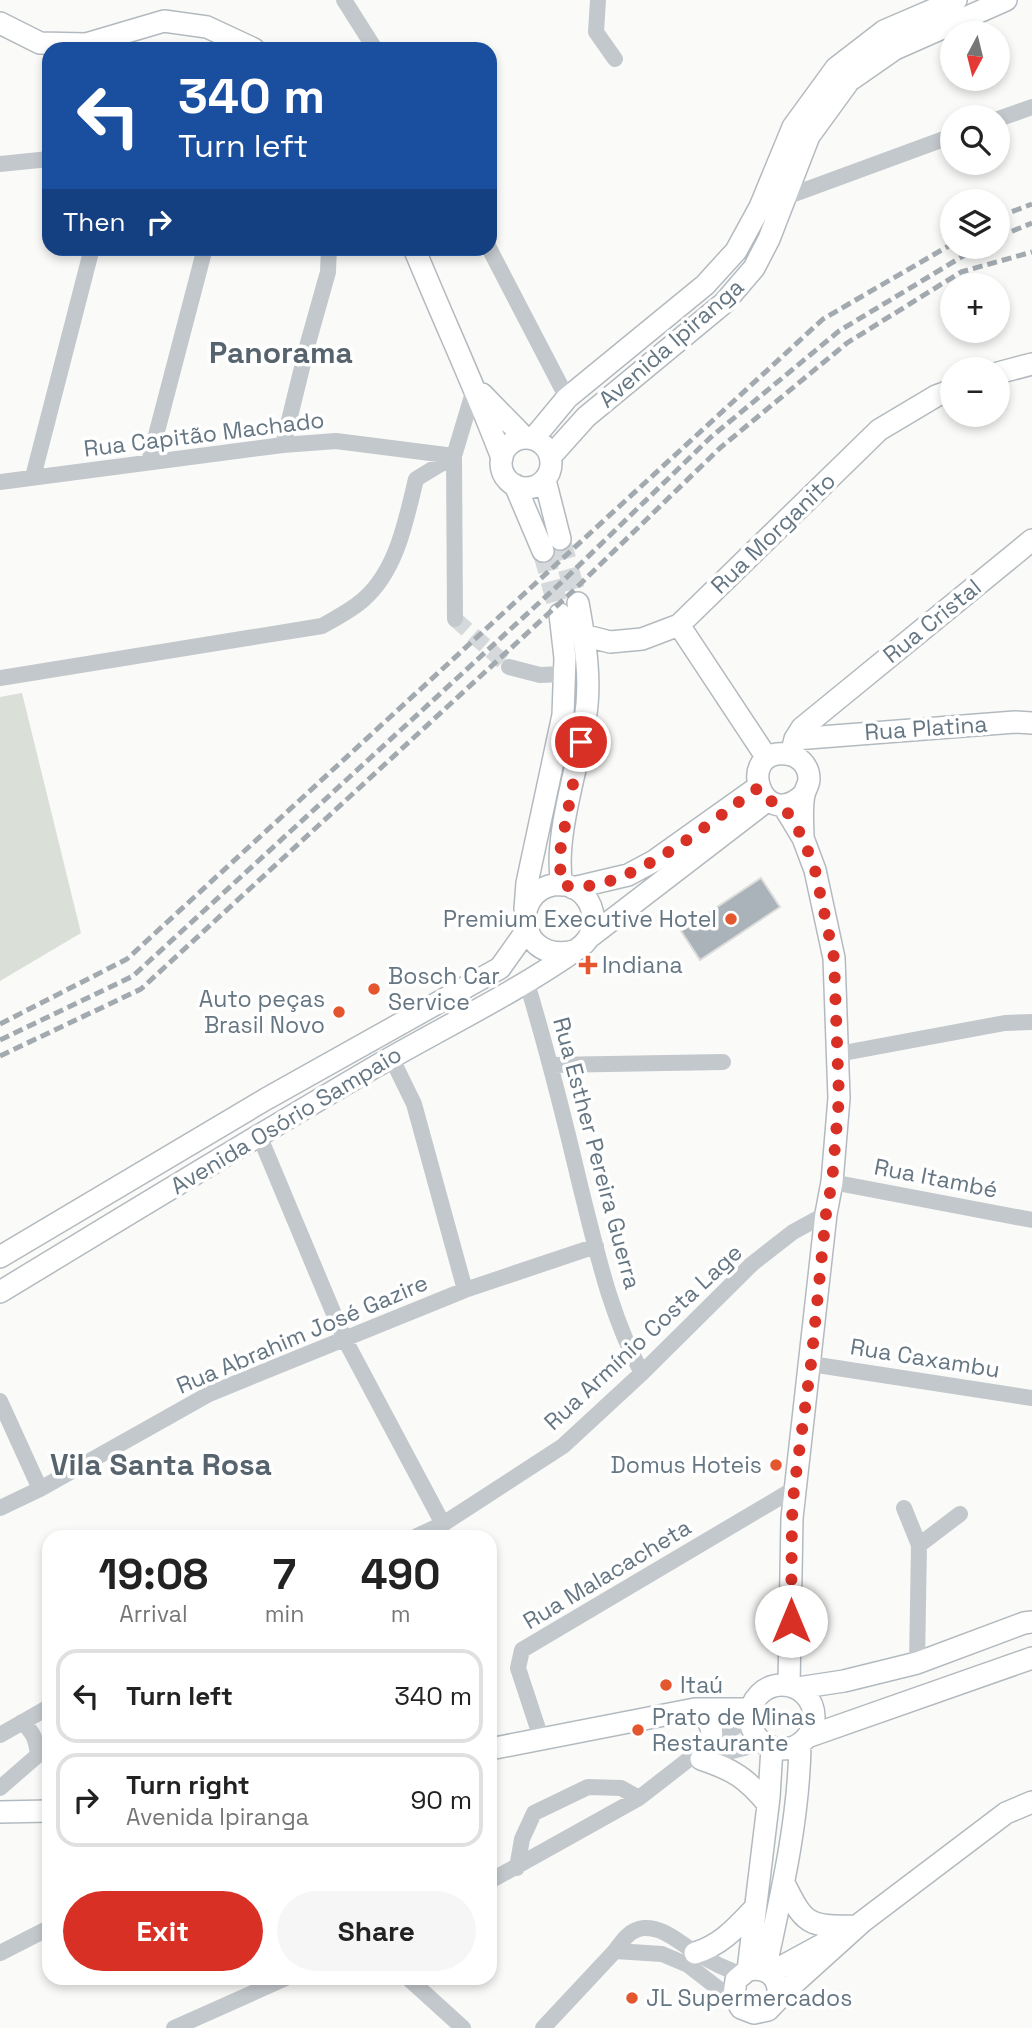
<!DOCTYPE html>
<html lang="en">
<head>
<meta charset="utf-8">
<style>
  body { margin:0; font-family:"Space Grotesk",sans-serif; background:#f6f6f6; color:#222; height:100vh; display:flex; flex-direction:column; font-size:26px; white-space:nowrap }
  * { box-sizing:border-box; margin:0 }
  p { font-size:23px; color:#767676 }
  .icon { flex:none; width:38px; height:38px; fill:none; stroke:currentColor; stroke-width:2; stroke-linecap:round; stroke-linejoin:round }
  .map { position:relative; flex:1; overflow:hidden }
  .details { position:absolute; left:42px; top:1530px; width:455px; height:455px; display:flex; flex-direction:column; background:#fff; border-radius:21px; box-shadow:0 4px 10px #0003 }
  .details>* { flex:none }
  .hud { position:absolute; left:42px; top:42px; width:455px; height:214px; border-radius:21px; box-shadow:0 4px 10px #0003; background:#1a4fa0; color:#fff; overflow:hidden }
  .needle { width:46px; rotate:187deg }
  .fabs { position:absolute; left:940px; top:21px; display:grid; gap:14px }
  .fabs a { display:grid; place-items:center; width:70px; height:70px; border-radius:50%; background:#fff; box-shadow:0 4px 10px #0003; font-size:35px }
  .pin { position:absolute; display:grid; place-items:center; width:60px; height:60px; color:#fff; margin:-30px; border:4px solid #fff; border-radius:50%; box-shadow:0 2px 7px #0007 }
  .me { position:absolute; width:77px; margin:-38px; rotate:0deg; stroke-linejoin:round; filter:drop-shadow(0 0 5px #0008) }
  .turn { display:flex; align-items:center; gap:24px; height:147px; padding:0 21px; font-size:32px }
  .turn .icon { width:91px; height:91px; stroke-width:2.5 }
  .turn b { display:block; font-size:49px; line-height:60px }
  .then { display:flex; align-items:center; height:66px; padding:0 21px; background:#0003; gap:14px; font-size:26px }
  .eta { display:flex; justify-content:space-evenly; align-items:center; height:119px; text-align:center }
  .eta b { font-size:42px; font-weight:600; line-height:49px }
  .action { display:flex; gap:14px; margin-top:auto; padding:14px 21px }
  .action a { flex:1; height:80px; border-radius:42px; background:#d93025; color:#fff; font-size:28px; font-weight:600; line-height:80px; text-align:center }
  .action a+a { background:#f6f6f6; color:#222 }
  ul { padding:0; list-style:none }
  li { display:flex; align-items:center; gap:21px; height:94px; margin:0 14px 10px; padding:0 7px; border:4px solid #e0e0e0; border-radius:21px }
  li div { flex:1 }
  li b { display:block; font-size:26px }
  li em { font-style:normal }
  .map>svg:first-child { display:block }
  .green { fill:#dadfd7 }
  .building { fill:#aab3b9; stroke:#dcdcda; stroke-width:2 }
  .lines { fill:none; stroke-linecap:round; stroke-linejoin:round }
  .street-tunnel { stroke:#d5d9db; stroke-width:16; stroke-dasharray:16 8; stroke-linecap:butt }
  .secondary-tunnel { stroke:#d5d9db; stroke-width:21; stroke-dasharray:21 10; stroke-linecap:butt }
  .secondary-casing { stroke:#b3babf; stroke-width:24 }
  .street { stroke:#c3c8cc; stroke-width:16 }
  .secondary { stroke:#fff; stroke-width:21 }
  .rail { stroke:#a2aab0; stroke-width:5; stroke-dasharray:10 5; stroke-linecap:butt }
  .route { stroke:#d93025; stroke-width:12; stroke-dasharray:0 21.6 }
  .poi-dot { fill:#e4572e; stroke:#fff; stroke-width:2.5 }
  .labels { text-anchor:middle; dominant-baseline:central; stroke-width:7; stroke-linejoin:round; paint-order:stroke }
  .street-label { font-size:23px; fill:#657683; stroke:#fff }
  .poi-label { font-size:23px; fill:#657683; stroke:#fff; text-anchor:start }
  .district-label { font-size:30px; font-weight:bold; fill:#57646e; stroke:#fff }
</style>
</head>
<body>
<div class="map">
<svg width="1032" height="2028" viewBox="0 0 1032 2028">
  <rect width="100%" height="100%" fill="#fafaf8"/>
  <!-- green -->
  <path class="green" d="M22,693L81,933L0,981V697Z"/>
  <!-- building -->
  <path class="building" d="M761,878L780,907L700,960L681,931Z"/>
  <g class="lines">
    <!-- street-tunnel -->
    <path class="street-tunnel" d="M455,619L509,667"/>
    <!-- secondary-tunnel -->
    <path class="secondary-tunnel" d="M560,539L578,603
      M543,551L560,614"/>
    <defs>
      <path id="secondary" d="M0,23L40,43L86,44L164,21L207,27L254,49
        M414,248C443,319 475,387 502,458
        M998,373L1032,364
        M482,394L525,438
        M501 463a25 25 0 1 1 50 0a25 25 0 1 1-50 0Z
        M533,439L567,398L705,285L736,251L760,207L793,127L836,68L884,31L956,0
        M551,456L586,417L724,303L754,268L769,239L809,136L849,81L895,49L1006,0
        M545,480L560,539
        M515,485L543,551
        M679,625L767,758
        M583,635L610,642L642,639L679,625L879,430L936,396L952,390
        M795,739L1015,722L1032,723
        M791,754L795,739L802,728L1032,540
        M783,805L803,838L815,870L834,958L839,1098L832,1182L826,1214L792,1518L789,1685
        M803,838C803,825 801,808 804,795C805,789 809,785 809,779C809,766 799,755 786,754C735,749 761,835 804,794
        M562,885C553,838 578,769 585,720C592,680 585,642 578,603
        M573,888L628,875L654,861L758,787
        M525,909L527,883L563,715L565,658L560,614
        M591,936L768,800
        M0,1257L266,1099L500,968L527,930
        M0,1292C124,1217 248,1141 373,1068C441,1028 514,994 579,948C608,927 590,879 553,885C508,894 520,965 574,951
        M750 1717a32 32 0 1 1 64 0a32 32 0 1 1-64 0Z
        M798,1688L844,1681L917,1663L1024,1623L1032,1622
        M695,1709C708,1719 714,1725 711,1742
        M807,1737L1032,1658
        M490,1749L695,1709H751
        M701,1759C734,1770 746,1778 768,1804
        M0,1812L49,1811
        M784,1883C804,1924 808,1927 854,1926
        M695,1953C721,1945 736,1928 754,1909
        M748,1970L769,1797L772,1747
        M765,1970C781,1896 799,1820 800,1744
        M770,1973L827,1942
        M777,1999C782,1979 768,1966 748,1970L736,1980L734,1995L741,2008L754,2013L768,2010L790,1987L862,1922L1006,1813L1032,1802"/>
    </defs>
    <!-- secondary casing -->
    <use href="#secondary" class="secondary-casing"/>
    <!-- street -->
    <path class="street" d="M344,0L375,49
      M598,0L596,32L615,59
      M998,119L1032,107
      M0,164L49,159
      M786,197L952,136
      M489,248L567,398
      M283,445L308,343L328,272L329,248
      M149,462L205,248
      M33,477L92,248
      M0,482L283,445L336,441L454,456
      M455,619L454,456L475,386
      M509,667L540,675L564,674
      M0,678L322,626C336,618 352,610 364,599C397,570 406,520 416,479L454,456
      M527,983C547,1050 564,1117 580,1185C596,1248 610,1316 642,1373
      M838,1054L1005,1023L1032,1022
      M391,1057L414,1104L465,1290
      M551,1065L723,1062
      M259,1135L344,1338L443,1524
      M832,1182L1032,1220
      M811,1364L1032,1398
      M0,1401L40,1489
      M0,1508L40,1489L209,1394L465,1290L596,1246
      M904,1508L919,1545
      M417,1536L443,1524L563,1446L642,1373L752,1264L793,1232L826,1214
      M917,1663L919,1545L960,1514
      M22,1722C34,1733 36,1739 38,1755
      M0,1735L49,1707
      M541,1738L518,1668L522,1650L794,1489
      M698,1760L763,1743
      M0,1788L38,1755L49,1740
      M517,1868L522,1839L534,1813L588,1787L621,1788L639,1798
      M490,1881L639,1798L711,1742L750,1718
      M0,1953L49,1928
      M408,1978L463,2028
      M737,2003L688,1965L662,1954L615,1951C622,1941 630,1929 644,1928C665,1927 680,1944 697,1953C711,1962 725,1969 741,1974
      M174,2028L286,1978
      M543,2028L615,1951"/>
    <!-- secondary -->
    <use href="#secondary" class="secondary"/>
    <!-- rail -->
    <path class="rail" d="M998,217L1032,204
      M998,237L1032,223
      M0,1024L127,959L823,319L952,244
      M0,1040L133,976L565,579L711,437L839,331L978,247
      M0,1056L141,989L574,590L720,448L847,343L961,272L1032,252"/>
  </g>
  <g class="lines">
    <!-- route -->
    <path class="route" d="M581,742L559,857L562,885C622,899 711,821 758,788L768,800L783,805L803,838L815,870L834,958L839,1098L832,1182L826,1214L811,1364L794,1489L792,1518L791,1621"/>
  </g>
  <!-- markers -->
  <g class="poi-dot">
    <circle cx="731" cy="919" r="7"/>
    <path d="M584.5 954.5h7v7h7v7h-7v7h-7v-7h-7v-7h7z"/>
    <circle cx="374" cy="989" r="7"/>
    <circle cx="339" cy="1012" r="7"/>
    <circle cx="776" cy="1465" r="7"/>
    <circle cx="666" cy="1685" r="7"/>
    <circle cx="638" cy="1730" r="7"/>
    <circle cx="632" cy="1998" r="7"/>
  </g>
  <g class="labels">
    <!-- street labels -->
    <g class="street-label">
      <text transform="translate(671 343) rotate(-41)">Avenida Ipiranga</text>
      <text transform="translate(204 434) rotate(-7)">Rua Capitão Machado</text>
      <text transform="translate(773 533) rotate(-44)">Rua Morganito</text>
      <text transform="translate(932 621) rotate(-39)">Rua Cristal</text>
      <text transform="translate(926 728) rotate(-4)">Rua Platina</text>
      <text transform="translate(286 1120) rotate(-31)">Avenida Osório Sampaio</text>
      <text transform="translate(597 1153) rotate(75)">Rua Esther Pereira Guerra</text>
      <text transform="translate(936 1178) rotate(11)">Rua Itambé</text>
      <text transform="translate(302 1334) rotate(-23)">Rua Abrahim José Gazire</text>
      <text transform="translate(643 1337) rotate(-43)">Rua Armínio Costa Lage</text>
      <text transform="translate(925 1358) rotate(9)">Rua Caxambu</text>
      <text transform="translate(607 1574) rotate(-31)">Rua Malacacheta</text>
    </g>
    <!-- poi labels -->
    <g class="poi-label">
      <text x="717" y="919" text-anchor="end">Premium Executive Hotel</text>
      <text x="602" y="965">Indiana</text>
      <text x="388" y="976">Bosch Car<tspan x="388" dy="26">Service</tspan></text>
      <text x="325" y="999" text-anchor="end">Auto peças<tspan x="325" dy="26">Brasil Novo</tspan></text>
      <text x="762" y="1465" text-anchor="end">Domus Hoteis</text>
      <text x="680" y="1685">Itaú</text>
      <text x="652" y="1717">Prato de Minas<tspan x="652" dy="26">Restaurante</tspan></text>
      <text x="646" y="1998">JL Supermercados</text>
    </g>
    <!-- district labels -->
    <g class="district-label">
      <text x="281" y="352">Panorama</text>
      <text x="161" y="1464">Vila Santa Rosa</text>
    </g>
  </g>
</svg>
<div class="fabs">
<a><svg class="needle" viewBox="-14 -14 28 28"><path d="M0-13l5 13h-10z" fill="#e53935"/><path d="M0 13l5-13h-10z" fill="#767676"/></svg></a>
<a><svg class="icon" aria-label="search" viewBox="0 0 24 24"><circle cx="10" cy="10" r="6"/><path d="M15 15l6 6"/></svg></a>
<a><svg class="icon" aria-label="layers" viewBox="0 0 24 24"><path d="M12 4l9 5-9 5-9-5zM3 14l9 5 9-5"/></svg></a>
<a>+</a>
<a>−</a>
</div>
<div class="pin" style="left:581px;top:742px;background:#d93025"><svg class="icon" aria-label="arrive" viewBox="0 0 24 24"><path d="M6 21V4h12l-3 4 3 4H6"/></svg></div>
<svg class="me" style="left:791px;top:1621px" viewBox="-20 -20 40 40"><circle r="19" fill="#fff"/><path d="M0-13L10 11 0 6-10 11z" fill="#d93025"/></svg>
<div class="hud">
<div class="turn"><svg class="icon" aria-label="left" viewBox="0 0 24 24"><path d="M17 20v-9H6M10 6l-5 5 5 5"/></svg><div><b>340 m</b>Turn left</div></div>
<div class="then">Then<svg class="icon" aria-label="right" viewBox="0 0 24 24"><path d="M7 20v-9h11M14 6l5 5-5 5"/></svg></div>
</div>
<section class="details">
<div class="eta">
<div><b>19:08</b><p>Arrival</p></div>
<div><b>7</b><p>min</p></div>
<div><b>490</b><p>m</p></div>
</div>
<ul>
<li><svg class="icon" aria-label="left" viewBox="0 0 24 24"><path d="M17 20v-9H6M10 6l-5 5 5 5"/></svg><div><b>Turn left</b></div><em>340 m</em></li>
<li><svg class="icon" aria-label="right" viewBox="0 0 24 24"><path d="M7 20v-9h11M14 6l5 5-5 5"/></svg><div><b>Turn right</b><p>Avenida Ipiranga</p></div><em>90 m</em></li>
</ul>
<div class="action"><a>Exit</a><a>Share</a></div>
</section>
</div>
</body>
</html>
